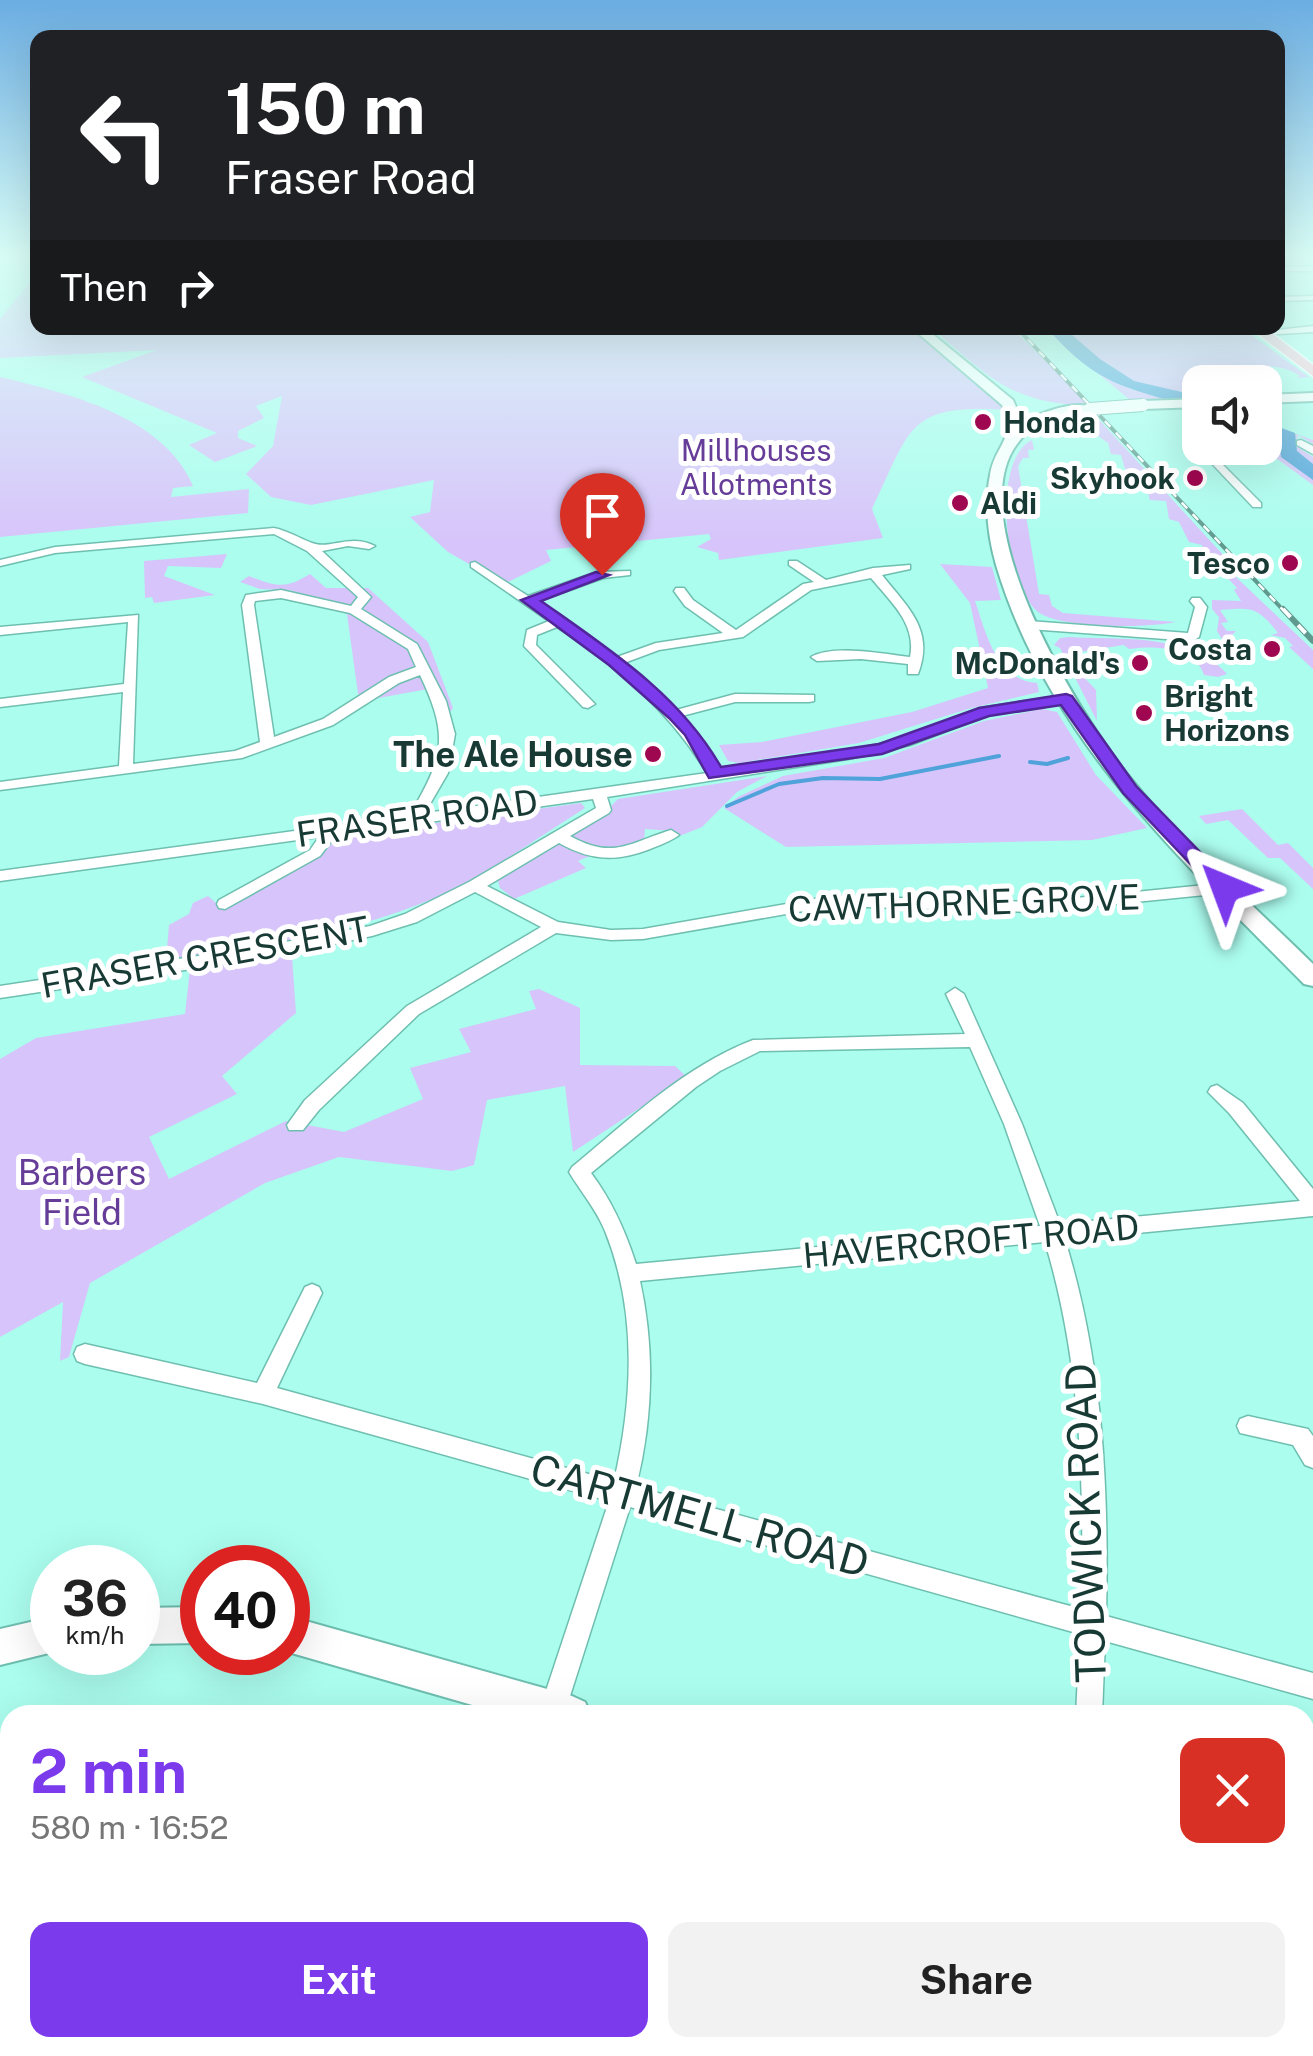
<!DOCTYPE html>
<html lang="en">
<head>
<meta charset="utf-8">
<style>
  body { margin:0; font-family:"Public Sans",sans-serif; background:#f2f2f2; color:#222; height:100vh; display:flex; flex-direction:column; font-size:38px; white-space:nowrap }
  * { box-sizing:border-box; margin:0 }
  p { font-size:32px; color:#767676 }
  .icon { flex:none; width:55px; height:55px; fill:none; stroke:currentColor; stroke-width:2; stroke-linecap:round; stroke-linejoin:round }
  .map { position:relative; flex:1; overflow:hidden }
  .sheet { position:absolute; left:0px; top:1705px; width:1315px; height:352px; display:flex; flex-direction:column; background:#fff; border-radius:30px 30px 0 0; box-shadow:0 10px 40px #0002 }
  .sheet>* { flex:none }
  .top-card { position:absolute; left:30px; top:30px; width:1255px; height:305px; border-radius:20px; box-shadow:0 10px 40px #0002; background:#202124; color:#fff; overflow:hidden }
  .fabs { position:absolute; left:1182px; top:365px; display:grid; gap:20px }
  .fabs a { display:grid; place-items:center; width:100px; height:100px; border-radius:20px; background:#fff; box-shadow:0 10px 40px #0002; font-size:50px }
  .speed { position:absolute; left:30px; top:1545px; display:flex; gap:20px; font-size:50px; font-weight:700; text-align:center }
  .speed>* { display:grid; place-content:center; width:130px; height:130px; border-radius:50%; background:#fff; box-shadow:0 10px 40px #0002; line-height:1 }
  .speed small { font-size:25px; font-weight:400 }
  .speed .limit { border:15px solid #d22; background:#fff; color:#111 }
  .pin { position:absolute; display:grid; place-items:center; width:85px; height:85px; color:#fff; margin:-102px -42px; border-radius:50% 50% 50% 0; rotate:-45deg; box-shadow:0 0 10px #0007 }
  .pin .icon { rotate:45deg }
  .me { position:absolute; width:110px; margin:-55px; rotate:316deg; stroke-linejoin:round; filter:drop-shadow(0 0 8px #0008) }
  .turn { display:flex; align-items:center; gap:35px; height:210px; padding:0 30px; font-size:45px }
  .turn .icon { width:130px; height:130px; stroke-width:2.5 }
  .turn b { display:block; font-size:70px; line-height:85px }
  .then { display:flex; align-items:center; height:95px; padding:0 30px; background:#0003; gap:20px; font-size:38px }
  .round { display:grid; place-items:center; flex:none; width:105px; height:105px; border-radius:20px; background:#f2f2f2 }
  .head { display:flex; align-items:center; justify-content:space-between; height:170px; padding:0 30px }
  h1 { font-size:60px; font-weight:700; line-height:75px; color:#7c3aed }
  .primary-button { display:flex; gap:20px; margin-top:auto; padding:20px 30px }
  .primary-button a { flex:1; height:115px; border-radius:20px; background:#7c3aed; color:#fff; font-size:40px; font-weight:700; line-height:115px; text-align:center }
  .primary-button a+a { background:#f2f2f2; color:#222 }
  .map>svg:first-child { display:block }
  .green { fill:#d7c4fa }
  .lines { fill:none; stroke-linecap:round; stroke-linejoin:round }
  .stream { stroke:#50a2da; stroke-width:4 }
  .river { fill:#50a2da; fill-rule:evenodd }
  .street-casing { stroke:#6ebfb0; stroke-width:3 }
  .secondary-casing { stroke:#6ebfb0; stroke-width:4 }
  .primary-casing { stroke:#fff; stroke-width:3 }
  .street { fill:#fff; fill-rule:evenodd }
  .secondary { fill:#fff; fill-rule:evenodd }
  .primary { fill:#fec2d4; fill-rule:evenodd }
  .rail-far1-casing { stroke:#609a8f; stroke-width:4 }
  .rail-casing { stroke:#609a8f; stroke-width:6 }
  .rail-far1 { stroke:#fff; stroke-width:2.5; stroke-dasharray:8; stroke-linecap:butt }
  .rail { stroke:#fff; stroke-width:4; stroke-dasharray:11; stroke-linecap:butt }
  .secondary-bridge-casing { stroke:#6ebfb0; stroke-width:14; stroke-linecap:butt }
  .secondary-bridge { stroke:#fff; stroke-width:12 }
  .route { fill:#7c3aed; stroke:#51269a; stroke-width:2.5 }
  .poi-dot { fill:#9f0850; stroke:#fff; stroke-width:4 }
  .labels { text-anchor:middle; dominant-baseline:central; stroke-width:10; stroke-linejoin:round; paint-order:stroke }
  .far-poi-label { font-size:30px; font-weight:bold; fill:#183a34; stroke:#fff; text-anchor:end }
  .far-park-label { font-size:30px; fill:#653c98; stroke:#fff }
  .poi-label { font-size:35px; font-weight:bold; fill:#183a34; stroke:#fff; text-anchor:end }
  .street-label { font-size:35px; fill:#183a34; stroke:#fff }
  .park-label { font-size:35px; fill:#653c98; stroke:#fff }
  .near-street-label { font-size:42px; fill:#183a34; stroke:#fff }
</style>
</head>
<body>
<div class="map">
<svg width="1313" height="2056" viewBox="0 0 1313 2056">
  <rect width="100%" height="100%" fill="#abfdee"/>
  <!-- green -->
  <path class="green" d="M37,274L38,328H914L1008,410C907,404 912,426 872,509L883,538L719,560L718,553L697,547L711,539L709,534L546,550L551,561L504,584L448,552L410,517L430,512L434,480L311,505L271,497L246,474L273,446L282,396L256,406L264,418L238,431V438L257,446L215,462L189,445L217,433L82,377L157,350L0,358V319Z
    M932,328H1012L1090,405C1014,406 986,375 932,328Z
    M1044,328H1242L1309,377L1296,378L1300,376C1277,360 1244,367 1218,372L1226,378L1200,382V396C1186,390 1176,392 1161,391C1128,388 1103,363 1079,342H1069L1108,375L1133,390L1186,401H1131Z
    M0,377C67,393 164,416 193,486L173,488L171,497L249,489L248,513L0,537Z
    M1092,412L1226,558L1218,560L1313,650V669L1289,647L1293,646L1285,638L1271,635L1278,633C1258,607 1252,607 1220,610L1228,622L1221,623L1227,631H1236L1227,640L1236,653L1230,652L1217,631L1219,617L1212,609V600L1241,601L1234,590L1237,588L1217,567L1197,565L1196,560L1205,559L1202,545L1189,542L1179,522L1169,519L1166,501L1150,500L1144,480L1134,470L1125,469L1121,455L1111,454L1108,443L1071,417Z
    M1265,423L1313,440V444L1298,435L1295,445L1313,457V485L1262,448Z
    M1032,440L1034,450H1028L1029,458H1023L1018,466L1039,594L1049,595L1052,606L1063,613L1176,622C1150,628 1060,629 1038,612C1005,586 990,460 1032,440Z
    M227,554L221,568L168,566L164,576L215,595L154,603L152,597L145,598L144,561Z
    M940,564L992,567L1001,600L975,601C986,633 996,680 1037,683L1039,692L968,709L859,743L739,763L728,761L719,745L762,742L912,712L988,688L970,603Z
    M310,574L326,588H368L428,642L453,708L450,712H447L439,687L373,699L358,694L347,614L290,590L260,589L240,582L249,576C276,587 286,589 310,574Z
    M1070,637C1119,640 1191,633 1227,674L1218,677L1204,675C1197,650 1159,644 1129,649L1124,645L1073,653L1085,669L1078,671L1096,690L1097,721L1060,648L1054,645L1060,638Z
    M1042,709L1057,712L1096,775L1147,828L1092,840L786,847L724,808L738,797L783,776L884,758L984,721Z
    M767,776L737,792L702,827L677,837L673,831L645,829L644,841C621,849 600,851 578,861L586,868L514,899L500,888L498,881L601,816L618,799Z
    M581,803L585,808L579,812C528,844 477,882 420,904C339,936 252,948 166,960L169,925L189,914L193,903L208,896L223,909L313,858L335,837Z
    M1242,809L1278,845L1288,843L1313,868V889L1280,858H1268L1228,820L1206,824L1199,816Z
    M292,956L296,1013L222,1076L237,1094L149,1137L169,1179L286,1121L344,1132L423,1099L410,1068L471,1052L459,1029L536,1009L529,991L539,989L580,1008V1065L675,1066L687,1077L573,1152L565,1086L487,1100L474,1165L452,1171L339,1157L265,1183L90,1283L69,1357L60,1361L63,1302L0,1337V1059L36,1038L185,1014L190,969Z"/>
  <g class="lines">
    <!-- stream -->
    <path class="stream" d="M1030,762L1047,764L1068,758
      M727,806L779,784L823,778L880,779L999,756"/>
    <!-- river -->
    <path class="river" d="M1047,328H1064L1100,359L1134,381L1199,396L1200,409C1130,388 1099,388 1047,328Z
      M1265,422L1295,433L1297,451L1313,464V480L1281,457L1279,440L1265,434Z"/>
    <defs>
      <path id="street" d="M1278,267H1313V271H1278Z
        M1313,296V300L1278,301V297Z
        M1313,326V332L1263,335L1259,332Z
        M1185,401L1193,403V432L1200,440V448H1206L1214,455L1270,453L1271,455L1266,458L1219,461L1261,503V507H1253L1184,434Z
        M1301,440L1313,446V454L1297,445V441Z
        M274,528C288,531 299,538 312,543C329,550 351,533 375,546L369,549L348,546L322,551L371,597L361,609L417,644L446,701L455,734L448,773L430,804L433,812L707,773C669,710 617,667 557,627L537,635L536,645L595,704L588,708L583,707L524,646L527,630L549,621L471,567V563L475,562L528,596L597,572L630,571V575L603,578L536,602L564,618L617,657L656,643L723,633L685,606L674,591L676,588H684L693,600L736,630L803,584L814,582L789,565V561H797L826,580L873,568L910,565V569L882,575C908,608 935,630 918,674H908V664L861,659L817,661L811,657C833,644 883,654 910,657C917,624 890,601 871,578L811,590L743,637L659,650L624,663L676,710L735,694L814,695V701L809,702H735L682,716L699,736L720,771L848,751L901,739L980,708L1066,695L1073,699L1066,703L988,715L910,745L848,759L607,797L611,810L609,813L570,836C613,860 629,843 671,830L679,835C671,841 660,845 650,849C617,862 591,861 559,843L487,886L558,922L611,930L643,929L832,896L1036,902L1225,883L1233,888L1225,893L1036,912L832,906L643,939L611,940L556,933L419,1014L319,1110L303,1130H289L287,1125L305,1100L407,1006L541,927L475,892L417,922L372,936L270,957L0,998V986L270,945L370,926L405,914L469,882L596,808L593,799L336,835L320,856L225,909L219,908L217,904L219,900L310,850L319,837L0,881V871L419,814L416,804C446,752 446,730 420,675L399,683L333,725L242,758L0,790V782L119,766L123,692L0,707V699L124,684L128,622L0,635V627L138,615L133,764L235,751L260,742L242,605L246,595L281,590L351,606L358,597L307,551L274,534L55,553L0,566V560L55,547ZM281,598L350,613L408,649L416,667L389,677L323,719L274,737L254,605L255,601Z
        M1192,598H1200L1207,607L1199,637L1193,641L1029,629L1023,625L1029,621L1188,633L1195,607L1190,601Z
        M955,988L964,994L1022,1124L1060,1224L1300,1201L1229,1113L1208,1092L1211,1087L1217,1085L1243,1103L1313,1189V1216L1065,1240C1103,1362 1109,1489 1106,1616L1313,1673V1699L1105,1641L1102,1715H1076L1080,1634L630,1507L564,1715H542L540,1709L609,1501L263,1404L85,1364L77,1361L74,1354L77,1347L85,1344L257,1383L305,1287L312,1284L319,1287L322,1293L277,1388L614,1481C633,1399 637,1310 605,1231C596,1209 581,1192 569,1172L572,1167C629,1120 683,1067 753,1040L965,1034L946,994ZM970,1047L1004,1124L1040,1226L636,1264C625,1230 612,1201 591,1173L696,1087L720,1071L760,1051ZM1045,1242C1081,1361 1085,1486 1081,1609L636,1487C653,1419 655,1349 640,1281Z
        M1248,1416L1308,1429L1313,1436V1468L1305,1465L1293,1445L1240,1433L1237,1426L1240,1419Z
        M10,1996V2042L0,2046V2000Z
        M645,2048H697L700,2056H648Z
        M1048,2048H1078V2056H1048Z"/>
      <path id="secondary" d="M912,328H925L1013,400L1023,423C1041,412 1078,398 1097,409C1073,425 1041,410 1017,444C960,521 1078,712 1127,774C1182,843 1250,902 1313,964V986L1304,984C1181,859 1048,739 996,565C988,536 984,504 990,475C995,444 1018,438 1002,405Z
        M1313,393V401L1265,403V395Z
        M1200,399V407L1143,409L1136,405L1143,401Z
        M202,1607V1643L138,1644V1608Z
        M288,1616L572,1696L585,1702L591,1715H507L288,1652Z
        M52,1617L53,1652L0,1665V1629Z
        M1305,1923L1313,1926V1968L1305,1965Z"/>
      <path id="primary" d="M1250,328H1265L1313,365V376Z"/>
    </defs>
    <!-- street casing -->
    <use href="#street" class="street-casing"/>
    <!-- secondary casing -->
    <use href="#secondary" class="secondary-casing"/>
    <!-- primary casing -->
    <use href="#primary" class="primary-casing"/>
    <!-- street -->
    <use href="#street" class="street"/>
    <!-- secondary -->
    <use href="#secondary" class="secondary"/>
    <!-- primary -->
    <use href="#primary" class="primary"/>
    <defs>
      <path id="rail-far1" d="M1017,328L1285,612"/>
      <path id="rail" d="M1283,609L1313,641"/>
    </defs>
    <!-- rail-far1 casing -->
    <use href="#rail-far1" class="rail-far1-casing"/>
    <!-- rail casing -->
    <use href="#rail" class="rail-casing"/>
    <!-- rail-far1 -->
    <use href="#rail-far1" class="rail-far1"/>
    <!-- rail -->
    <use href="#rail" class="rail"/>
    <defs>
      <path id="secondary-bridge" d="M1090,409L1143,405"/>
    </defs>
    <!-- secondary-bridge casing -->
    <use href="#secondary-bridge" class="secondary-bridge-casing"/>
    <!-- secondary-bridge -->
    <use href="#secondary-bridge" class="secondary-bridge"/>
  </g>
  <!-- sky -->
  <linearGradient id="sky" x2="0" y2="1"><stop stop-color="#6bade2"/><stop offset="0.47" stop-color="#d9fef7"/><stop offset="1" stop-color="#d9fef7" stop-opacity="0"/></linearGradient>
  <rect width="1313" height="543" fill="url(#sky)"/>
  <!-- route -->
  <path class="route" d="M596,572L609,575L541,601C609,649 679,694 721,767L879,744L979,708L1066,694L1072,696L1136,786L1235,888L1232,893H1218L1123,793L1061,705L989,716L882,754L709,778L685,735L669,718L609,665L521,600Z"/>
  <!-- markers -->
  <g class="poi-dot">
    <circle cx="983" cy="422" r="10"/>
    <circle cx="1195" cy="478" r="10"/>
    <circle cx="960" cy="503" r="10"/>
    <circle cx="1290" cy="563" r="10"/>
    <circle cx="1272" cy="649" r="10"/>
    <circle cx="1140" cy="663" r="10"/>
    <circle cx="1144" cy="713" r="10"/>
    <circle cx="653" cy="754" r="10"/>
  </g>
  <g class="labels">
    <!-- far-poi labels -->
    <g class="far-poi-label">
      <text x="1003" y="422" text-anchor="start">Honda</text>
      <text x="1175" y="478">Skyhook</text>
      <text x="980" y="503" text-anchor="start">Aldi</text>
      <text x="1270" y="563">Tesco</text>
      <text x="1252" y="649">Costa</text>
      <text x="1120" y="663">McDonald's</text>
      <text x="1164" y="696" text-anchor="start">Bright<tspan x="1164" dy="34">Horizons</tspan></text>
    </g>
    <!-- far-park labels -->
    <g class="far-park-label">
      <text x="756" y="450">Millhouses<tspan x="756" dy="34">Allotments</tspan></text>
    </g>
    <!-- poi labels -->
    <g class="poi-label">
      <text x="633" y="754">The Ale House</text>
    </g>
    <!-- street labels -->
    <g class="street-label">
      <text transform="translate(417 818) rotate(-8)">FRASER ROAD</text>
      <text transform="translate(964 903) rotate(-2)">CAWTHORNE GROVE</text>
      <text transform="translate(205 957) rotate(-10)">FRASER CRESCENT</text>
      <text transform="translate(971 1241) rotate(-5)">HAVERCROFT ROAD</text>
    </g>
    <!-- park labels -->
    <g class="park-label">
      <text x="82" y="1172">Barbers<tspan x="82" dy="40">Field</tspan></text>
    </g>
    <!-- near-street labels -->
    <g class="near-street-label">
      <text transform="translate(700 1515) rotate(16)">CARTMELL ROAD</text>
      <text transform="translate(1085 1523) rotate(-92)">TODWICK ROAD</text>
    </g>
  </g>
</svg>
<div class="fabs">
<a><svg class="icon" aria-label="sound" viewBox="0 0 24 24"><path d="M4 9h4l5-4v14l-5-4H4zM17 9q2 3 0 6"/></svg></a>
</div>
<div class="speed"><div>36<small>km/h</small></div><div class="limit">40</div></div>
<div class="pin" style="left:602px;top:575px;background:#d93025"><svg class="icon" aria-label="arrive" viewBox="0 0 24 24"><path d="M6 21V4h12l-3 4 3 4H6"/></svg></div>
<svg class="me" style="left:1225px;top:888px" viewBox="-20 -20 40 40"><path d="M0-17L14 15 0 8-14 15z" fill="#7c3aed" stroke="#fff" stroke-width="4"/></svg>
<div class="top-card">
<div class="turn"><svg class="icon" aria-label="left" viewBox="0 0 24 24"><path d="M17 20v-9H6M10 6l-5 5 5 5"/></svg><div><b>150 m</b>Fraser Road</div></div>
<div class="then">Then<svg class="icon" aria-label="right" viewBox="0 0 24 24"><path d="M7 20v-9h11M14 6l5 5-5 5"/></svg></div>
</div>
<section class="sheet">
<div class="head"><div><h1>2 min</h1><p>580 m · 16:52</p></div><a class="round" style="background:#d93025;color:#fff"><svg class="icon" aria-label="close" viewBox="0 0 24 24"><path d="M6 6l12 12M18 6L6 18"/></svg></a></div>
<div class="primary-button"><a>Exit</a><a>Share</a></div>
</section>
</div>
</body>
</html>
